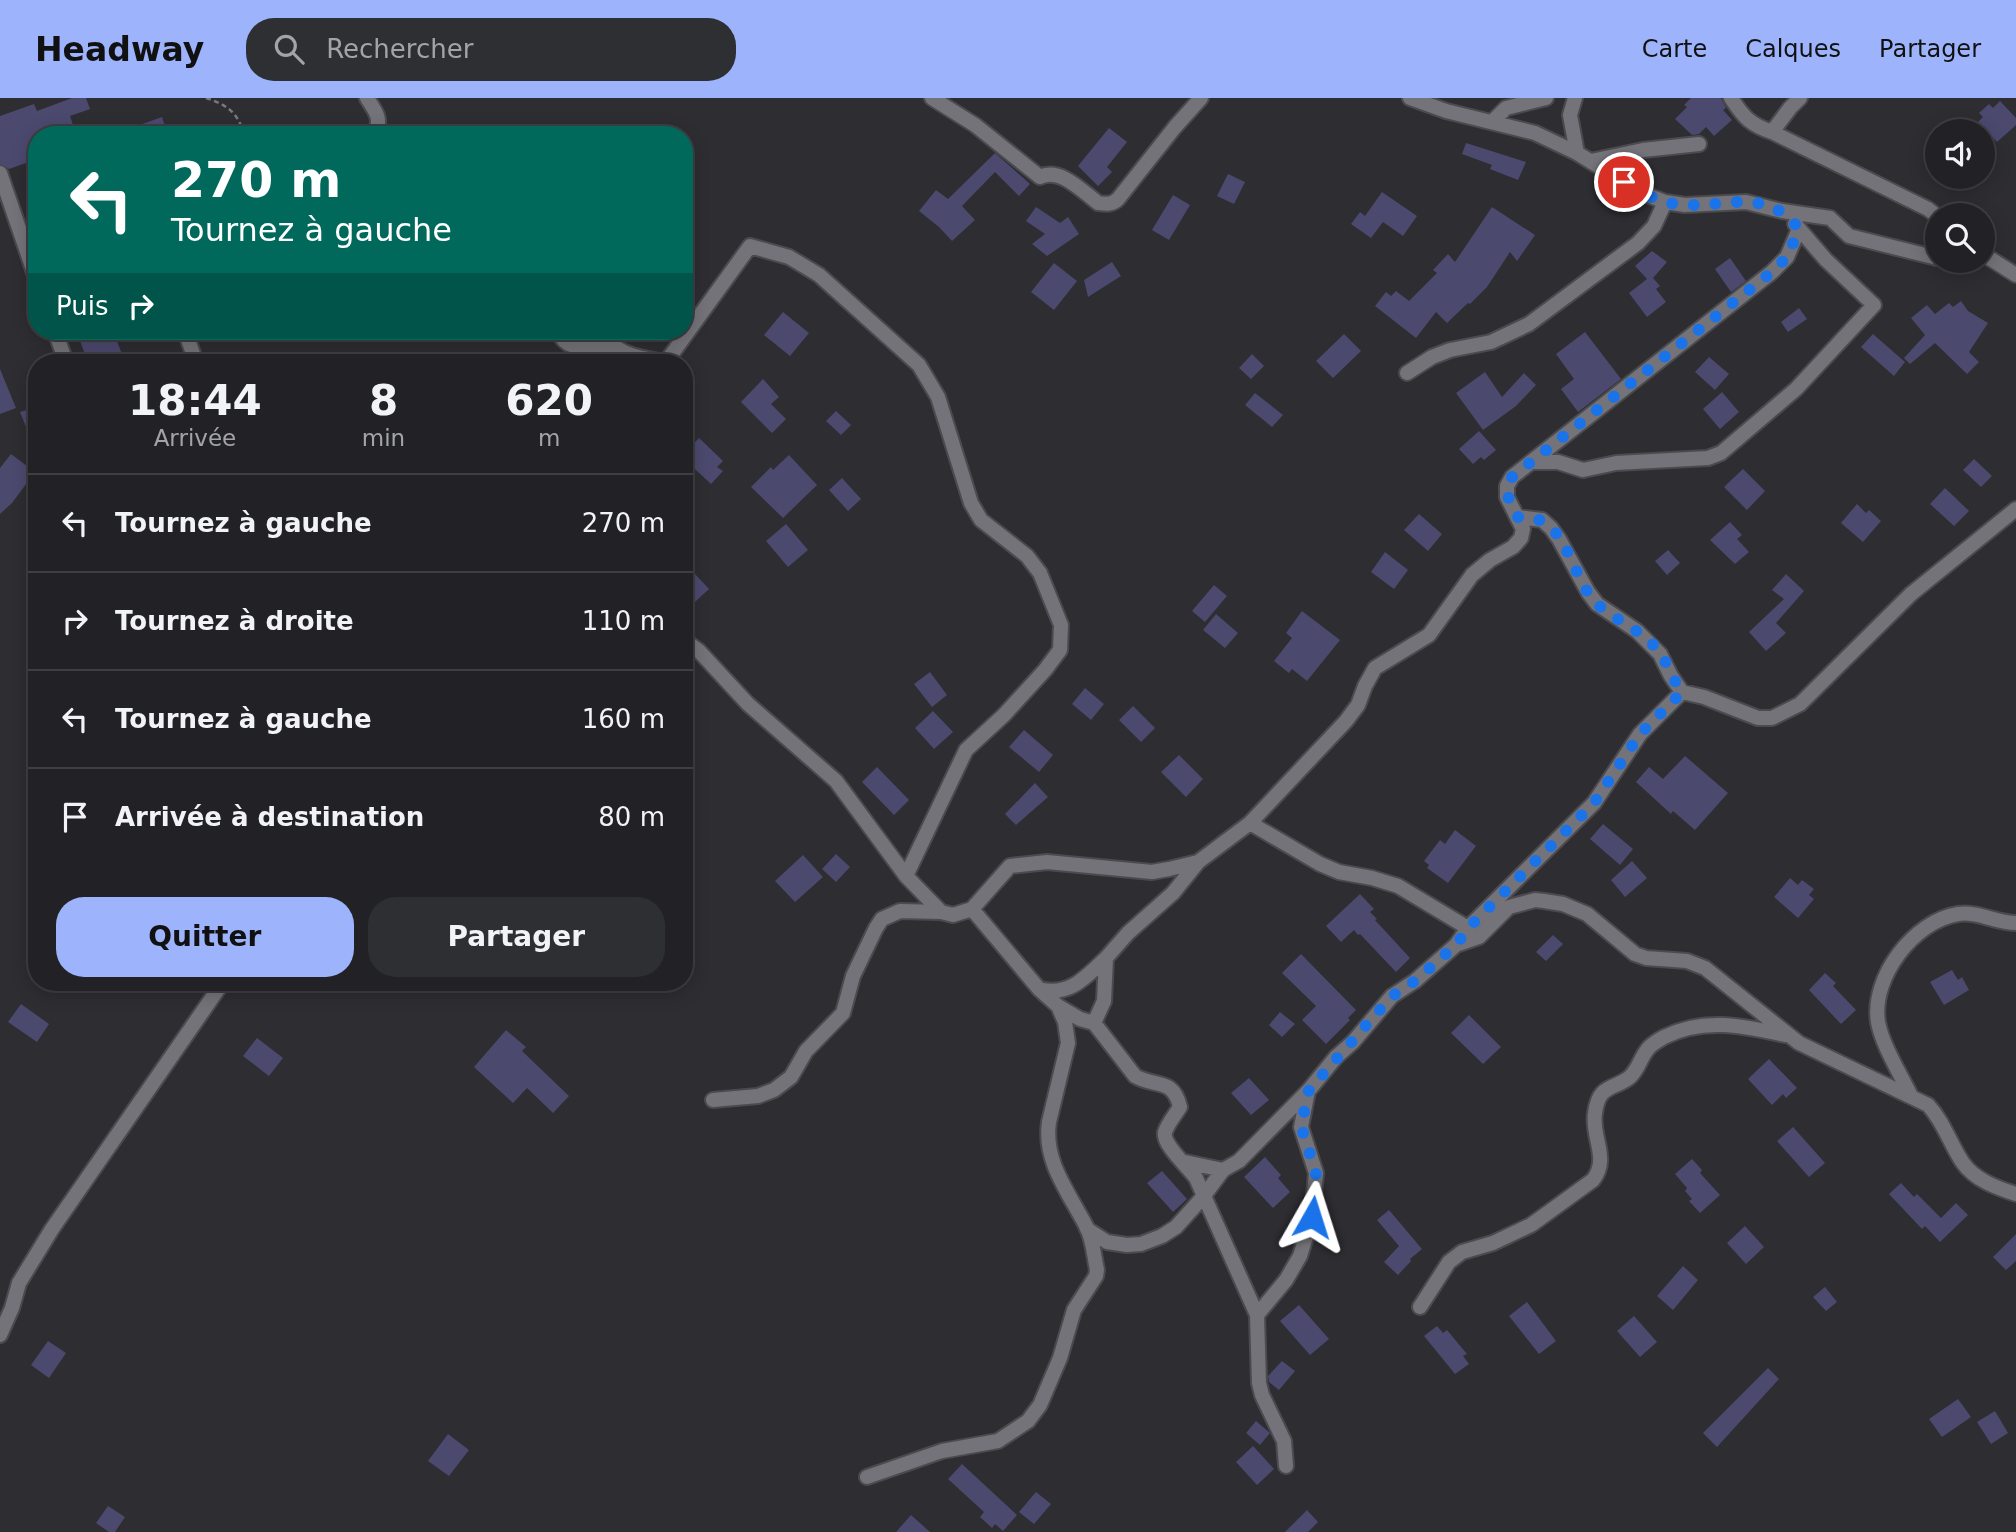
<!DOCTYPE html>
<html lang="fr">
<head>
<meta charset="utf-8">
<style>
  body { margin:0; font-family:"DejaVu Sans",sans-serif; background:#2e2f32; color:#f1f3f6; height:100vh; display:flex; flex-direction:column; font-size:26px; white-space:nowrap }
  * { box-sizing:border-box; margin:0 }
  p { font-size:23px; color:#a2a4a7 }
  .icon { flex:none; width:38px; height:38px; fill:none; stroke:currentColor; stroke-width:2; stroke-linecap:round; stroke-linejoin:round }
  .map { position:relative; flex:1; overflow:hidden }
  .drawer { position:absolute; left:28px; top:256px; width:665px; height:637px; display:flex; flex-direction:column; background:#222226; border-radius:28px; box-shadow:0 4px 18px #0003,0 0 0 2px #3f3f43 }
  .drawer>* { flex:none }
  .banner { position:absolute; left:28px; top:28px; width:665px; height:214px; border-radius:28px; box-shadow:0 4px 18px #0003,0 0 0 2px #3f3f43; background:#00695c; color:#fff; overflow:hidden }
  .fabs { position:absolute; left:1925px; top:21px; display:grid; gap:14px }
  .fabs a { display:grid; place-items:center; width:70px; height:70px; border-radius:50%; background:#222226; box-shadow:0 4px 18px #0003,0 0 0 2px #3f3f43; font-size:35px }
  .pin { position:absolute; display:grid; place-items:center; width:60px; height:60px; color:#fff; margin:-30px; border:4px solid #fff; border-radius:50%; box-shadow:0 2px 7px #0007 }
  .me { position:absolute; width:77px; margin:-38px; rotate:6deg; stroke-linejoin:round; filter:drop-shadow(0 0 5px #0008) }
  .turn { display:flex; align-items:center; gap:24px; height:147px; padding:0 28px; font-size:32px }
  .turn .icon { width:91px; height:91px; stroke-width:2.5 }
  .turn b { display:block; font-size:49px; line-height:60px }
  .then { display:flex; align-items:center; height:66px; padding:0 28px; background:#0003; gap:14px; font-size:26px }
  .eta { display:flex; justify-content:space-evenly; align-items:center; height:119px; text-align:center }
  .eta b { font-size:42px; font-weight:700; line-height:49px }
  .cta { display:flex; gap:14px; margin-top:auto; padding:14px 28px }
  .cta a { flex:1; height:80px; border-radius:28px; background:#9db4fd; color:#111; font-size:28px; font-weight:700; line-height:80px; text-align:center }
  .cta a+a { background:#2e2f32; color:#f1f3f6 }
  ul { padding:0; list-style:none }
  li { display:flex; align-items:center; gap:21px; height:98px; padding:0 28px; border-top:2px solid #3f3f43 }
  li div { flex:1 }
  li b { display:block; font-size:26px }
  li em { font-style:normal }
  header { display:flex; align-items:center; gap:42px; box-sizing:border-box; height:98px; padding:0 35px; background:#9db4fd; color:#111 }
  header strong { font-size:33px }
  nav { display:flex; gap:38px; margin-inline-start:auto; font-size:24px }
  .search { width:490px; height:63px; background:#2e2f32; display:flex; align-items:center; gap:18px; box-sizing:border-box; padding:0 24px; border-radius:28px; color:#a2a4a7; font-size:26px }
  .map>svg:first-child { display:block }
  .building { fill:#4c496f }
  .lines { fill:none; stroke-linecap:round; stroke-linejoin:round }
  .street-casing { stroke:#4a4a4f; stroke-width:18 }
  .path { stroke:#79797d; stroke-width:2.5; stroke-dasharray:5 3.5; stroke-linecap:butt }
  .street { stroke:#737379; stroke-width:14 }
  .route { stroke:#1a73e8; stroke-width:12; stroke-dasharray:0 21.6 }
</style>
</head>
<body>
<header>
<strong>Headway</strong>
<div class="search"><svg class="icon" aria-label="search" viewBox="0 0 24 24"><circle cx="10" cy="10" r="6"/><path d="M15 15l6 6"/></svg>Rechercher</div>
<nav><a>Carte</a><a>Calques</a><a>Partager</a></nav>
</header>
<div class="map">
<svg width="2016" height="1434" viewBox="0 0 2016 1434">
  <rect width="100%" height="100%" fill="#2d2d32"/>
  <!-- building -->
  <path class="building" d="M72,0H86L90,11L70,18L75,33L64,37H37V61L9,71L0,66V18L34,6L37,13Z
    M1691,0H1721L1726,10L1723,12L1732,22L1714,38L1706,29L1699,36L1692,37L1675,21L1687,9L1684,7Z
    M2000,3L2016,20V27L1997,44L1978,24L1983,19L1979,15L1989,6L1993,10Z
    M162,19L168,37H118L117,35Z
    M1109,30L1127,44L1107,69L1112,74L1098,88L1078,68Z
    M1466,45L1526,64L1518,82L1490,71L1492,67L1462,56Z
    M995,55L1030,86L1019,98L995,74L962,108L975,122L952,143L939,129L919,113L936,92L948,101Z
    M1228,76L1245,84L1234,106L1217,98Z
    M1382,94L1417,118L1403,138L1383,124L1371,140L1351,126L1360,114L1365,118Z
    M1173,97L1190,107L1169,142L1152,132Z
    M1036,109L1060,125L1068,119L1079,136L1047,158L1032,146L1045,136L1026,123Z
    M1492,109L1535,137L1517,163L1510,154L1487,189L1470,206L1468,205L1447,225L1436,214L1416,240L1375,208L1386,194L1391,198L1396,193L1409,203L1437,175L1433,172L1448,156L1455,164Z
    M1652,153L1667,164L1653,180L1660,188L1656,191L1666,204L1647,219L1629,195L1647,181L1635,168Z
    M1730,160L1746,183L1731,194L1715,171Z
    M1112,164L1121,178L1088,199L1084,182Z
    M1054,165L1077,183L1054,212L1031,194Z
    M1961,203L1968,213L1988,225L1969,254L1979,264L1967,276L1935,245L1910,266L1904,260L1925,237L1911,220L1927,207L1935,216L1949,205L1953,209Z
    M1799,210L1807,221L1788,234L1781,224Z
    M783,214L809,235L790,258L764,237Z
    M84,233H113L125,264H88L77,235Z
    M1585,234L1621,281L1578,314L1561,291L1574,281L1556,256Z
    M1344,236L1361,253L1333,280L1316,263Z
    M1873,236L1905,264L1894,278L1861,249Z
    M1252,256L1264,268L1251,281L1239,270Z
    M1709,259L1729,276L1715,292L1695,274Z
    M0,271L16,310L0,316Z
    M1485,274L1502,299L1524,275L1536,287L1516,308L1483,332L1456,295Z
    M763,281L779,299L771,306L786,321L772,335L741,304Z
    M1722,294L1739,314L1720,331L1703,311Z
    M1255,295L1283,317L1272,329L1245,307Z
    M37,309V328L27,331L20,314Z
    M836,313L851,327L841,337L826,323Z
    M1479,333L1496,352L1484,362L1481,359L1473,366L1459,351Z
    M699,340L723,363L717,369L723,373L711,386L684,361V355Z
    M11,356L35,374L12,405L0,416V370Z
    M789,357L817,387L783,420L751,389L771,369L773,372Z
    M1974,361L1992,378L1981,389L1963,372Z
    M1743,371L1765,393L1747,412L1724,389Z
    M842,380L861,401L848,413L829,392Z
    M1945,390L1969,413L1954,428L1930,406Z
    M1857,406L1866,415L1869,412L1881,423L1863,444L1841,425Z
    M1419,416L1442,436L1428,453L1404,432Z
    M1730,424L1742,437L1737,441L1749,454L1735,466L1710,442Z
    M786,426L808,452L788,469L766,443Z
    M1668,452L1680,465L1667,477L1655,463Z
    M1385,454L1408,472L1394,491L1371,474Z
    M695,476L709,491L684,514V485Z
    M1786,476L1804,493L1776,525L1786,535L1766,553L1749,534L1784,501L1772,492Z
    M1214,487L1227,498L1205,524L1192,513Z
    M1302,513L1340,542L1307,583L1292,571L1289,575L1274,563L1292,540L1286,535Z
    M1216,516L1238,535L1225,550L1203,532Z
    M930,574L947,597L932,609L914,586Z
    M1085,590L1104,606L1091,622L1072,606Z
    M1133,608L1155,630L1141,644L1119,622Z
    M933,613L953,634L934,651L915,630Z
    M1024,632L1053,657L1039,674L1009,649Z
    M1179,657L1203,681L1186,699L1161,674Z
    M1685,658L1728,695L1695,732L1673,713L1671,716L1636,684L1649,669L1663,681Z
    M877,669L909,702L894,717L862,684Z
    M1035,685L1048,699L1016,727L1005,716Z
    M1603,726L1633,751L1620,767L1590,741Z
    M1455,732L1476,748L1448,785L1427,770L1429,767L1424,763L1440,742L1445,746Z
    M836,756L850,769L836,784L822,771Z
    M803,757L823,779L795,804L775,783Z
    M1632,763L1647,780L1625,799L1611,782Z
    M1790,780L1798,787L1802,782L1814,791L1809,797L1814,801L1798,820L1774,799Z
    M1360,796L1374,811L1370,814L1377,821L1375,822L1410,860L1396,874L1360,836L1358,837L1354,832L1341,844L1326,828Z
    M1553,837L1563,846L1546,863L1536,854Z
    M1301,856L1356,912L1348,920L1350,922L1326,946L1302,922L1316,908L1282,875Z
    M1952,872L1958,882L1962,879L1969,892L1944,907L1930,884Z
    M1825,875L1836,885L1833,888L1856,912L1841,926L1809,892Z
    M21,906L49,926L37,944L8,924Z
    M1280,914L1295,926L1282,939L1269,927Z
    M1469,917L1501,949L1483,966L1451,935Z
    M506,932L526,949L522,953L569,998L553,1015L527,990L513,1005L474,969Z
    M257,940L283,960L269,978L243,958Z
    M1769,961L1797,990L1786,1000L1783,996L1772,1007L1748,981Z
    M1249,980L1269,1002L1251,1017L1231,995Z
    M1793,1029L1825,1065L1809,1079L1777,1043Z
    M1265,1059L1281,1077L1278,1080L1290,1094L1273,1110L1244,1079Z
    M1692,1061L1702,1072L1700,1075L1720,1097L1700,1115L1689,1103L1692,1101L1685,1093L1687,1090L1675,1076Z
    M1162,1073L1187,1101L1173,1114L1147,1085Z
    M1901,1085L1914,1099L1917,1096L1941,1120L1956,1105L1968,1117L1940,1144L1925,1128L1922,1131L1889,1096Z
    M1389,1112L1422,1151L1410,1161L1411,1163L1398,1177L1384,1164L1399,1148L1377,1122Z
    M1745,1128L1764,1149L1746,1166L1727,1145Z
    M2016,1136V1163L2006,1172L1993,1159Z
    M1683,1168L1698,1182L1673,1212L1657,1198Z
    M1825,1189L1837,1204L1826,1213L1813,1199Z
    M1527,1204L1556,1243L1539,1256L1509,1218Z
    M1299,1207L1329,1241L1310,1257L1280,1223Z
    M1634,1218L1657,1244L1640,1259L1617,1233Z
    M1437,1228L1443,1235L1447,1232L1467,1256L1463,1258L1469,1266L1455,1276L1424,1238Z
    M48,1243L66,1255L49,1280L31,1267Z
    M1282,1263L1295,1273L1279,1292L1269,1284L1268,1278Z
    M1768,1270L1779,1281L1717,1349L1703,1335Z
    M1958,1301L1971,1319L1942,1339L1929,1321Z
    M1995,1313L2008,1335L1991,1346L1977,1324Z
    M1256,1323L1270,1335L1260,1347L1246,1335Z
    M448,1336L469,1352L449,1378L428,1363Z
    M1253,1348L1274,1371L1257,1387L1236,1364Z
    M962,1366L1017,1417L1003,1433L995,1426L992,1430L980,1419L984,1414L948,1381Z
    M1036,1394L1051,1406L1034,1426L1019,1414Z
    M108,1408L125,1419L115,1434H109L96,1425Z
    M1307,1412L1318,1424L1308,1434H1285Z
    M911,1417L930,1434H896Z"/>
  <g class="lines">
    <defs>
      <path id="street" d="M367,0C376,15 382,19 375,37
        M932,0L975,27L1040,79C1060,69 1082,93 1098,105C1106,106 1112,107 1118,101L1175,29L1201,0
        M1410,0L1446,13L1535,35L1577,55L1640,94L1665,104L1685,107L1746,104L1782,113L1830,120L1849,138L1937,160
        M1575,0L1570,17L1577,55
        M1731,0C1744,20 1751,27 1772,34L1928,111L1937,118
        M1492,24L1506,10L1546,0
        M1772,34L1790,10L1800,0
        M1591,63L1643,52L1699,46
        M0,75L37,183
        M1983,156L2016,177
        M55,233L66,264
        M185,233L196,264
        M558,233C569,259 591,244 612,248C617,249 622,254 627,255C638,260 653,262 665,264
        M666,264L750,148L789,159L819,177L919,267L938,299L971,405L981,422L1027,458L1040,475L1061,527L1060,552L1045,572L1004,617L966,652L906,778
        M1407,275L1432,259L1450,252L1491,244L1529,226L1638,145L1654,128L1665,104
        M1533,364H1558L1583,372L1616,365L1708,360L1721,355L1796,291L1874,207L1826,162L1795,126
        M1518,419L1542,422L1551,430L1559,441L1588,494L1597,506L1637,533L1660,556L1671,578L1682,594L1704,599L1758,620H1772L1800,606L1911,496L2016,411
        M684,542L699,553L748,606L836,683L906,778L941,814L953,817L972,811L1010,768L1047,764L1152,774L1169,771L1198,764L1250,725L1346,623L1358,607L1365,588L1375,570L1429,537L1472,477L1490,462L1513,449L1521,440L1523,431L1507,399V388L1512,379L1772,174L1787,159L1799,131
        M1250,725L1320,766L1339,774L1372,780L1398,788L1468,830
        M972,811L1039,891L1058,908L1080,921L1094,925L1135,978C1155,990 1173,979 1180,1009C1175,1017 1168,1025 1165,1034C1162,1046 1188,1069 1196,1080L1257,1217L1259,1285L1262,1297L1284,1343L1286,1368
        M1456,847L1479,839L1509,809L1535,802L1544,803L1563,806L1587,816L1635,856L1646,860L1687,863L1705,870L1799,945L1928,1007C1944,1024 1950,1046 1963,1065C1975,1082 1997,1090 2016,1096
        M1039,891C1069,899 1085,880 1106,860
        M1094,925L1104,903L1106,860L1128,835L1173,795L1198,764
        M1911,998C1901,977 1882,947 1878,924C1871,879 1914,823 1958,816C1978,813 1996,825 2016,825
        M713,1002L758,998L774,992L791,979L806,953L843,915L853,878L876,830L882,821L900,813L941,814
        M1185,1064L1223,1072
        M1087,1131L1107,1144L1127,1147L1141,1146L1162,1138L1176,1129L1203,1099L1223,1072L1239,1063L1309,992L1336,959L1353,944L1392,898L1415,883L1456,847L1468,830L1594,705L1640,636L1682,594
        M1420,1209L1449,1164L1462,1154L1493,1145L1531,1127L1593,1082C1610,1060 1591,1039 1595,1015C1599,985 1614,992 1630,979C1639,970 1640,961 1647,952C1651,946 1659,942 1664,939C1704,919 1743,928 1785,937
        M1257,1217L1286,1182L1300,1158L1312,1119L1316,1075L1301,1029L1308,993
        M0,1237L12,1210L19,1185L52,1131L223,884
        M867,1379L942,1353L998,1343L1028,1323L1040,1307L1060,1260L1074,1212L1096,1178L1097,1172C1094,1158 1093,1142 1087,1130C1070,1096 1043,1064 1049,1024L1068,945L1065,924L1058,908"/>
    </defs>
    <!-- street casing -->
    <use href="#street" class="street-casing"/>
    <!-- path -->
    <path class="path" d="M206,0C227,7 238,14 244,37"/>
    <!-- street -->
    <use href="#street" class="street"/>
  </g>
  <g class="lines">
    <!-- route -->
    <path class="route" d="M1312,1119L1316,1075L1301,1028L1309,992L1392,898L1415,883L1456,847L1468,830L1594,705L1640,636L1682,594C1673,582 1669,569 1661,556C1645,533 1617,524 1597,506C1575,486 1568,432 1539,422C1533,419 1525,419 1518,419C1510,405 1503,395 1512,379L1772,174L1787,159L1799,131C1767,89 1726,109 1684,107C1662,106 1642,95 1624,84"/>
  </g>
</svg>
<div class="fabs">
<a><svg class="icon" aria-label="sound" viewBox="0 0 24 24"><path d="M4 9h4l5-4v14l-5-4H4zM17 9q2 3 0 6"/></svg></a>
<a><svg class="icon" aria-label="search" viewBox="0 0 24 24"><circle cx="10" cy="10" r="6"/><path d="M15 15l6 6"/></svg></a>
</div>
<div class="pin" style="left:1624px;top:84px;background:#d93025"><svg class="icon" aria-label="arrive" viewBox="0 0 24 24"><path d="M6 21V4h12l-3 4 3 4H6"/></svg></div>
<svg class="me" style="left:1312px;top:1119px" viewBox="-20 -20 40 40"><path d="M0-17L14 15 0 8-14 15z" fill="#1a73e8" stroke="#fff" stroke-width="4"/></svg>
<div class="banner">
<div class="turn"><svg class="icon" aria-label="left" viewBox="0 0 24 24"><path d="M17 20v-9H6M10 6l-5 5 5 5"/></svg><div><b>270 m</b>Tournez à gauche</div></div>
<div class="then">Puis<svg class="icon" aria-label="right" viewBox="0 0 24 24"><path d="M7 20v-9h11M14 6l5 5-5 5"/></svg></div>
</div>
<section class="drawer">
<div class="eta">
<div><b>18:44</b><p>Arrivée</p></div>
<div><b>8</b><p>min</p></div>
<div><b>620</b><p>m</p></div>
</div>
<ul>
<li><svg class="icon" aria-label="left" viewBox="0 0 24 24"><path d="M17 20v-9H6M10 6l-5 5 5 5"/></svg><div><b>Tournez à gauche</b></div><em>270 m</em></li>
<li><svg class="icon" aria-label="right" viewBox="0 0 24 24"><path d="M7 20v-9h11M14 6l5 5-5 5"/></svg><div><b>Tournez à droite</b></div><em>110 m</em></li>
<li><svg class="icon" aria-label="left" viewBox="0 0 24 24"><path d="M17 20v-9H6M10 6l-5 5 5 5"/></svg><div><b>Tournez à gauche</b></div><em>160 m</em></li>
<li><svg class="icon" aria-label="arrive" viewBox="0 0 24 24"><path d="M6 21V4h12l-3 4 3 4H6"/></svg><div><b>Arrivée à destination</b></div><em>80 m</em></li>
</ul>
<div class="cta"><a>Quitter</a><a>Partager</a></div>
</section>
</div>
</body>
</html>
